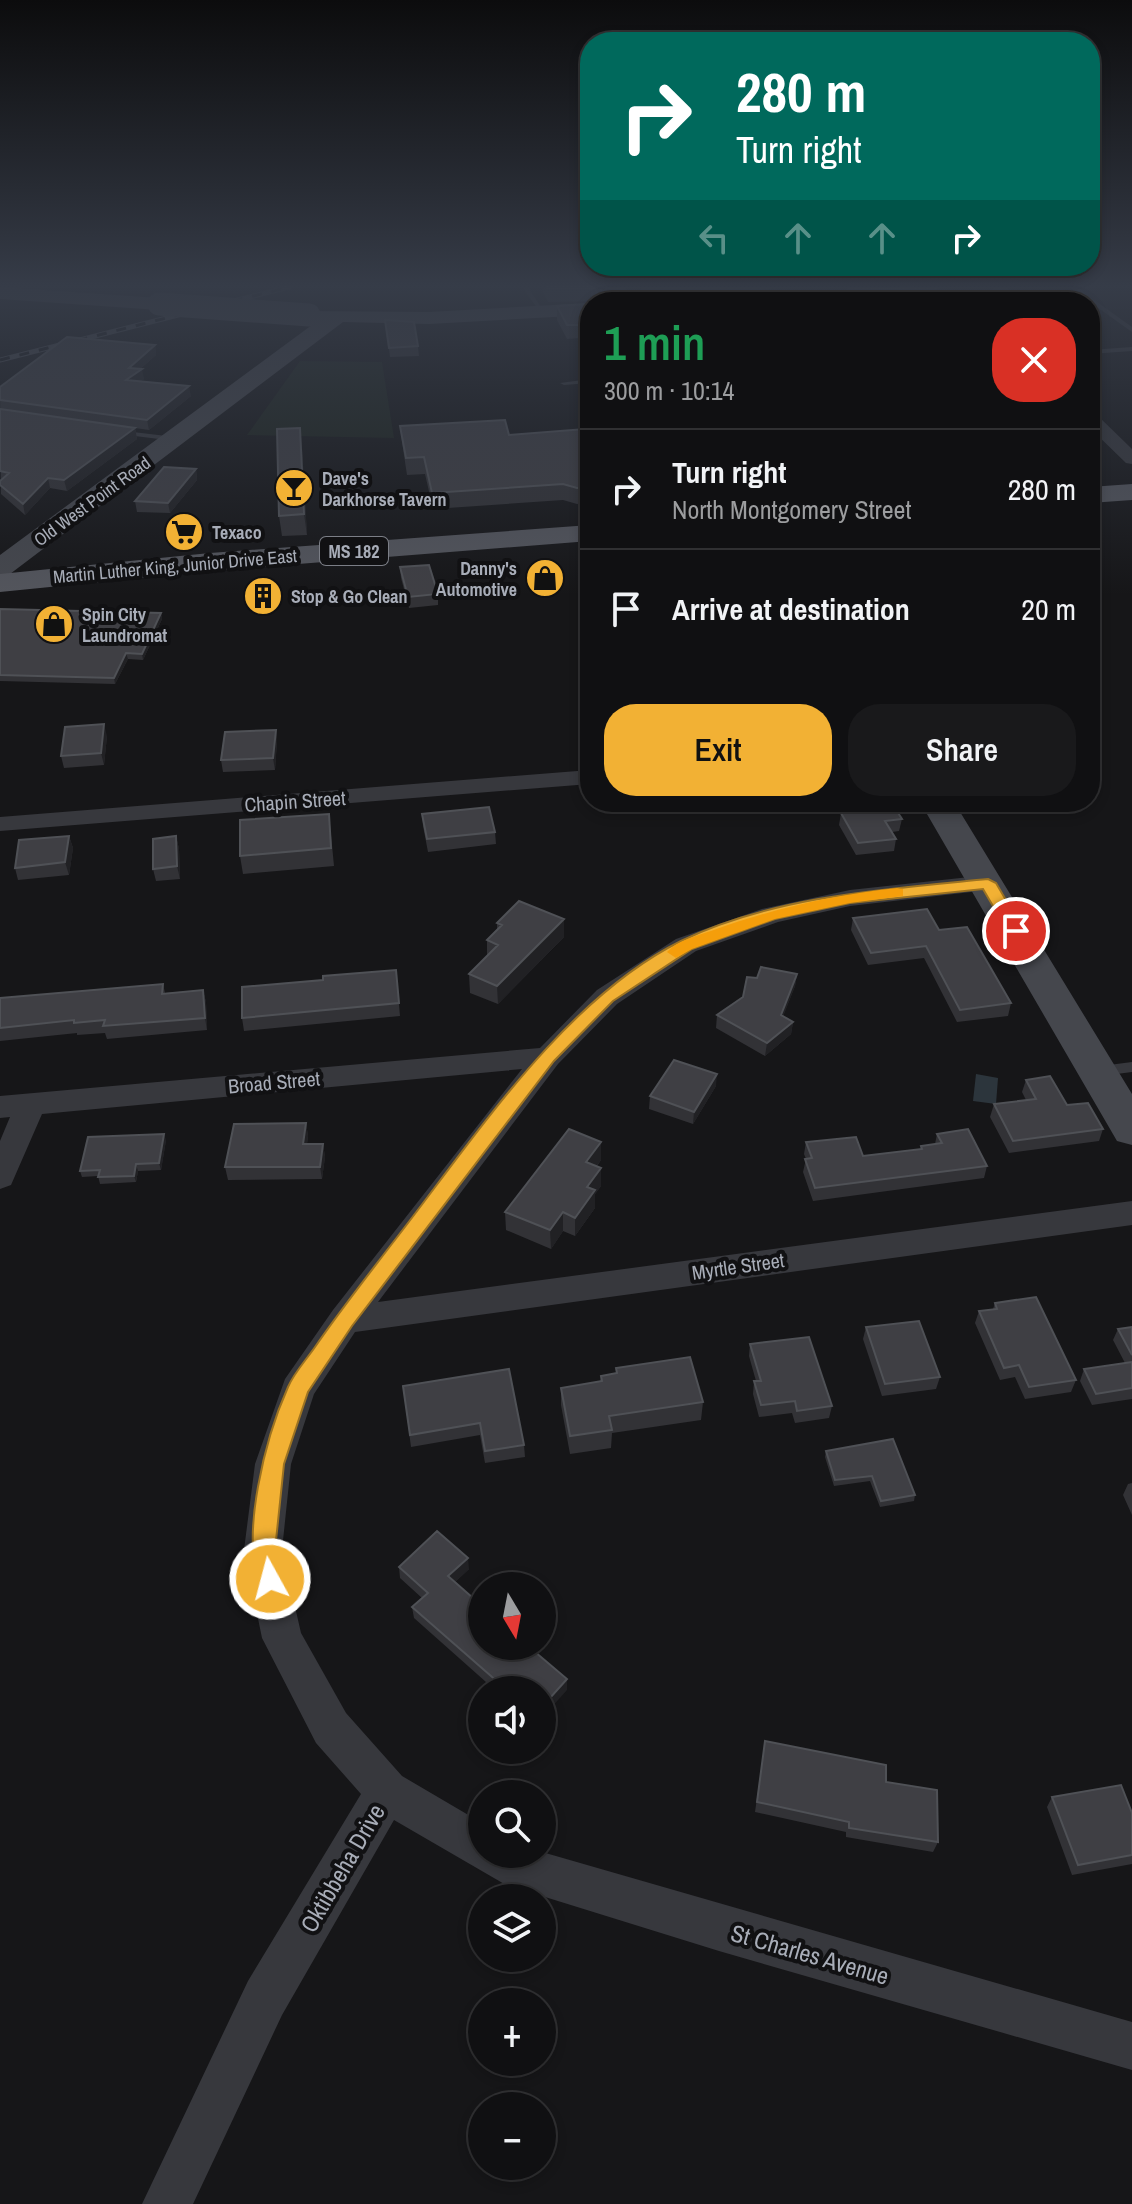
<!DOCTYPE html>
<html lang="en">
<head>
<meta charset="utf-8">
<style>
  body { margin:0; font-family:"Archivo Narrow",sans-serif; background:#19191b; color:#f1f3f6; height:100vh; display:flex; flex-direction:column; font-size:30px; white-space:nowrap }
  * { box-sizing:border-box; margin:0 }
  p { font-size:26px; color:#9c9d9f }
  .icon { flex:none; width:44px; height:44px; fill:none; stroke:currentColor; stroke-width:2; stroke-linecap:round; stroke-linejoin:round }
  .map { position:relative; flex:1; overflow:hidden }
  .details { position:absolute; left:580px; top:292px; width:520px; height:520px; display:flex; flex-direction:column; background:#101012; border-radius:32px; box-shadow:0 4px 12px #0003,0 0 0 2px #303032 }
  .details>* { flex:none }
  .hud { position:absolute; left:580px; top:32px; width:520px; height:244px; border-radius:32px; box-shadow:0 4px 12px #0003,0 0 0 2px #303032; background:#00695c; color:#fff; overflow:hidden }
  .needle { width:52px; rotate:170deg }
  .buttons { position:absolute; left:468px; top:1572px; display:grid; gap:16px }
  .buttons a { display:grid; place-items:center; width:88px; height:88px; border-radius:50%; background:#101012; box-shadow:0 4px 12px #0003,0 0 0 2px #303032; font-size:40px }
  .pin { position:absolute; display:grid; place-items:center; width:68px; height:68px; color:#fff; margin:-34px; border:4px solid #fff; border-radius:50%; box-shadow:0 2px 8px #0007 }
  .me { position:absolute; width:88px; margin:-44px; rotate:353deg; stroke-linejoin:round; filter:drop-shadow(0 0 6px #0008) }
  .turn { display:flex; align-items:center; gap:28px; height:168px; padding:0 24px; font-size:36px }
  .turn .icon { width:104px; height:104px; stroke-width:2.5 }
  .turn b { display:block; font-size:56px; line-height:68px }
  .lanes { display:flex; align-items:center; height:76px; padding:0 24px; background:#0003; justify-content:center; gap:40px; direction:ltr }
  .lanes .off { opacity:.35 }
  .round { display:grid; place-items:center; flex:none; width:84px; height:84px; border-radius:32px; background:#19191b }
  .head { display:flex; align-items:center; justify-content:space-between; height:136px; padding:0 24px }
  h1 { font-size:48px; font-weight:600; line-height:60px; color:#1e9e55 }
  .button { display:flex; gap:16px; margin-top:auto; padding:16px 24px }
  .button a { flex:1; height:92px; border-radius:32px; background:#f2b134; color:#111; font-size:32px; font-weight:600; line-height:92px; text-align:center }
  .button a+a { background:#19191b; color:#f1f3f6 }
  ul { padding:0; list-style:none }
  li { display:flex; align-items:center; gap:24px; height:120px; padding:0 24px; border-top:2px solid #303032 }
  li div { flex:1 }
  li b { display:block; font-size:30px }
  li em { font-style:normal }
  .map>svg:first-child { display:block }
  .green { fill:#1c231d }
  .water { fill:#2c353c }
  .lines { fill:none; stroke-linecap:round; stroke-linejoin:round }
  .lane { fill:#37383d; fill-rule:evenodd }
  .street { fill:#37383d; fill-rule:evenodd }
  .secondary { fill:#45474d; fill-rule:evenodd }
  .primary { fill:#53555c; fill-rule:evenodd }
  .rail-casing { stroke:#4a4c52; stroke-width:5 }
  .rail { stroke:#111113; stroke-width:3; stroke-dasharray:10; stroke-linecap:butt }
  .secondary-bridge { stroke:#45474d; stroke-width:23 }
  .wall { fill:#323236 }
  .shaded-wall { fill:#212124 }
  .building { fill:#3f3f44; stroke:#4f5156; stroke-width:2 }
  .route { fill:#f2b134; stroke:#9d7322; stroke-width:2 }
  .slow { fill:#f59e0b }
  .labels { text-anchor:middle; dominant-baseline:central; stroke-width:8; stroke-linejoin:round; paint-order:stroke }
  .far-poi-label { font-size:18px; font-weight:bold; fill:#a8adb8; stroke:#111113; text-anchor:start }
  .far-street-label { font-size:18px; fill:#a8adb8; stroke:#111113 }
  .shield { fill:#111113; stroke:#7b7e86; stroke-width:2 }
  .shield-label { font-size:18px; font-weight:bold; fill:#a8adb8 }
  .street-label { font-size:20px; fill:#a8adb8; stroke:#111113 }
  .near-street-label { font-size:24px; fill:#a8adb8; stroke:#111113 }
</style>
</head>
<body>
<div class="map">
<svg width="1132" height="2204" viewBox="0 0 1132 2204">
  <rect width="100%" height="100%" fill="#161618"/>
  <!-- green -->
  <path class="green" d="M300,361L382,362L394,438L247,435Z"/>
  <!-- water -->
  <path class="water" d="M976,1074L998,1078L996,1104L973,1101Z"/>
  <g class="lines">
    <!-- lane -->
    <path class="lane" d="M522,287H528L544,312H540Z
      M1069,287H1076L1132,327V332Z
      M1132,347V351L1090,354V350Z
      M590,379V383L564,385L560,383Z
      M116,430L175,437L179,439L175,441L119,434L115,432Z
      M1132,1062V1072L1101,1076L1094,1071L1101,1066Z"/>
    <!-- street -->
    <path class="street" d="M991,287H1006L1022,302H1006Z
      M1090,413L1096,414L1132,449V464L1126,463L1090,428Z
      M590,770V784L0,831V817Z
      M988,875L997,877L1001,883L997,889L850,906L778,922L696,951L617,1004L558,1064L378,1302L1132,1201V1225L355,1332L314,1394L291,1464L282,1550L301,1633L346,1713L402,1776L482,1823V1854L542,1852L1132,2022V2070L719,1951L506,1885L394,1820L282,2015L193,2204H142L248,1981L361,1794L316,1743L262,1638L244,1550L255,1464L285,1379L333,1310L522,1069L42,1114L11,1185L0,1189V1141L10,1117L0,1118V1096L540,1048L597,990L676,939L762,909L850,890Z"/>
    <!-- secondary -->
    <path class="secondary" d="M0,287L159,298L169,304L159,310L0,299Z
      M604,287H624L633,302H613Z
      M849,287H941L931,293L856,297L849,295L846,291Z
      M590,303V315L429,324L343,322L10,574L0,576V555L316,322L302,319L298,315L302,311L429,312Z
      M920,802H954L1132,1094V1145L1117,1141Z"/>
    <!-- primary -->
    <path class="primary" d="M1132,484V500L1090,503V487Z
      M590,525V541L210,571L0,592V574L210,553Z"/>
    <defs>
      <path id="rail" d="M0,360L289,287"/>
    </defs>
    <!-- rail casing -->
    <use href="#rail" class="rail-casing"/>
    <!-- rail -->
    <use href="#rail" class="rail"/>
    <!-- secondary-bridge -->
    <path class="secondary-bridge" d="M159,304L309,315"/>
  </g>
  <!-- wall -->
  <path class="wall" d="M541,287H594L592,301L548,302Z
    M640,287H803L646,297Z
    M699,294H922L940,299L939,302H698Z
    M590,304V363L579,338L567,339L557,320V306Z
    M385,320L418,346L419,356L390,357Z
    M155,345L156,355L140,369L144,379L140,381L191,396L149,430L135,428L137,439L67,491L50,488L25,515L1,494L0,387Z
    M400,426L590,441V503L577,504L563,500L433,509L425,474L407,475L402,442Z
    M302,448L307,535L282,536L279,516Z
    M196,469L197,480L170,513L137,512L135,501Z
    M400,567L438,594V605L409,608L401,578Z
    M0,609L161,613L162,619L143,660L128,659L115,684L0,681Z
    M276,730L277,741L275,770L223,772L221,760Z
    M107,736L104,765L64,768L61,756Z
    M856,802H891L902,819L899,831L892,832L896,839L894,851L856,855L839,825L841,813L860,811Z
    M329,814L334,866L243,874L240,856Z
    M422,814L495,832L496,844L428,852L423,826Z
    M69,836L73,848L69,875L18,880L15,868Z
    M176,836L179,849L180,879L156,881L153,869Z
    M853,918L939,930L1011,1003L1008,1016L957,1022L924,958L868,965L851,930Z
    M497,923L564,937L498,1004L470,993L469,974L487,956V940L497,930Z
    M396,970L400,1016L244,1031L242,1018Z
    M797,974L795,986L783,1016L793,1022L791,1034L765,1056L716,1028L717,1015L743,997L757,978Z
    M163,984L165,993L203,990L206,1002L207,1030L107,1039L105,1033L77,1035V1033L0,1041V998Z
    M1026,1080L1103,1129L1099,1141L1009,1153L990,1117L994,1104L1026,1100L1022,1092Z
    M716,1086L693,1124L649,1109L650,1096Z
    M306,1123L308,1136L307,1144H323L325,1157L322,1179L228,1180L225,1167Z
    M937,1134L987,1166L984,1178L813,1201L803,1172L806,1159L804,1154L806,1142L863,1156L920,1150L921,1146L935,1144Z
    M166,1140L161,1170L138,1171L136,1182L100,1184L98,1176L82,1177L80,1171Z
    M601,1142V1160L597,1166L601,1186L595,1194V1208L575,1236L563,1231L551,1249L506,1230L505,1212Z
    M995,1303L1076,1380L1071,1392L1025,1399L1015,1377L1000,1380L975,1323L979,1311L993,1309Z
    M866,1327L940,1377L936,1389L882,1396L863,1339Z
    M1132,1327V1399L1092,1405L1080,1381L1084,1369L1125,1363L1113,1340L1118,1329Z
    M750,1344L832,1406L829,1418L795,1423L792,1413L759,1417L753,1394L754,1381H756L749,1356Z
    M616,1368L703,1402L701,1420L612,1433L611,1448L570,1454L561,1405V1388L600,1382L601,1376L616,1373Z
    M403,1386L524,1445L525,1457L485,1463L480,1435L411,1447Z
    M826,1451L915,1495L914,1501L880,1507L870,1481L834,1486L825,1457Z
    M1132,1483V1515L1123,1495L1128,1484Z
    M399,1567L469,1569L455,1582L567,1690H495L414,1618L412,1607L422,1598L400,1578Z
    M765,1741L886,1782L938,1842L933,1852L846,1837V1832L755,1812Z
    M1052,1797L1132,1813V1864L1072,1875L1047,1807Z"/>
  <!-- shaded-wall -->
  <path class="shaded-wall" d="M155,345L156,355L133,375L142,369L144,379L128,390L126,380L129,368Z
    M189,386L191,396L149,430L147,420Z
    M135,428L137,439L67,491L64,480Z
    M300,428L302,448L307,535L304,514Z
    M196,469L197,480L170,513L168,503Z
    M48,478L50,488L25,515L23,504Z
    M161,613L162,619L143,660L142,654Z
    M126,653L128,659L115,684L114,678Z
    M104,724L107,736L104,765L101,753Z
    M276,730L277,741L275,770L273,758Z
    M69,836L73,848L69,875L65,862Z
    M176,836L179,849L180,879L177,866Z
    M564,919V937L498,1004L497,986Z
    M797,974L795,986L779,1027L781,1015Z
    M203,990L206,1002L207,1030L205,1018Z
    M793,1022L791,1034L765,1056L767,1043Z
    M717,1074L716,1086L693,1124L694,1112Z
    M306,1123L308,1136L305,1157L303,1144Z
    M164,1134L166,1140L161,1170L159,1163Z
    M601,1142V1160L586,1180V1162Z
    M323,1144L325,1157L322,1179L320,1167Z
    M136,1164L138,1171L136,1182L134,1176Z
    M601,1168V1186L595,1194V1208L575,1236V1218L587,1187Z
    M563,1212V1231L551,1249L550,1230Z
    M468,1558L469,1569L449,1588L448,1576Z
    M567,1679V1690L542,1718V1707Z"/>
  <!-- building -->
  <path class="building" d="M547,287H594L602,302H592V288L548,289Z
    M913,287L922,294L932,292L940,299L925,300L927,302H704L699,294H794Z
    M590,304V349L579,325H567L557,306Z
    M385,320L414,322L418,346L389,348Z
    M67,337L155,345L129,368L142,369L126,380L189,386L147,420L0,400V387Z
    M0,409L135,428L64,480L48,478L23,504L0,485V481L9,473L0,471Z
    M505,420L509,435L585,429L590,441V487L577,488L563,484L432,493L424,457L406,458L400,426Z
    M300,428L304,514L279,516L277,429Z
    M164,467L196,469L168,503L135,501Z
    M429,565L438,594L408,597L400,567Z
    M0,609L161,613L142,654L126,653L114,678L0,675Z
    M104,724L101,753L61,756L65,727Z
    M276,730L273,758L221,760L225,732Z
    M864,802H891L902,819L885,821L896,839L858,843L841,813L868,810Z
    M489,807L495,832L427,839L422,814Z
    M329,814L331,848L240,856V820Z
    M69,836L65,862L15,868L19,840Z
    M176,836L177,866L153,869V839Z
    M519,901L564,919L497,986L469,974L498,945L487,940L502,925L497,923Z
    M927,909L939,930L967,927L1011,1003L960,1010L926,946L871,953L853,918Z
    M761,967L797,974L781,1015L793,1022L767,1043L717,1015L743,997L747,977L757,978Z
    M396,970L399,1003L242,1018V987L323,980V976Z
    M163,984L162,994L203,990L205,1018L103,1026L105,1020L74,1023V1020L0,1028V998Z
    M674,1060L717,1074L694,1112L650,1096Z
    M1050,1076L1067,1105L1088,1103L1103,1129L1013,1141L994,1104L1036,1099L1026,1080Z
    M306,1123L303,1144H323L320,1167H225L234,1124Z
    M569,1129L601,1142L586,1162L601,1168L587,1187L595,1190L575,1218L563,1212L550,1230L505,1212Z
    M968,1129L987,1166L815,1188L805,1159L812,1158L806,1142L856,1137L863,1156L922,1149L921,1146L942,1143L937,1134Z
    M164,1134L159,1163L136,1164L134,1176L98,1177L100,1170L80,1171L88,1137Z
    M1036,1297L1076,1380L1029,1387L1019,1365L1004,1368L979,1311L997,1309L995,1303Z
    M919,1321L940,1377L885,1384L866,1327Z
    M1132,1327V1355L1118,1329Z
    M809,1337L832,1406L797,1411L795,1401L761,1405L754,1381H761L750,1344Z
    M690,1357L703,1402L609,1416L612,1430L570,1436L561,1388L602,1381L601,1376L617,1373L616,1368Z
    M1132,1362V1388L1096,1394L1084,1369Z
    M509,1369L524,1445L485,1451L480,1423L410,1435L403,1386Z
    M893,1439L915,1495L881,1501L872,1476L835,1480L826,1451Z
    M437,1531L468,1558L448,1576L482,1606V1646H528L567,1679L542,1707V1690H507L412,1607L428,1593L399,1567Z
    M765,1741L886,1765V1782L937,1790L938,1842L849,1828V1822L757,1802Z
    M1121,1785L1132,1813V1855L1078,1865L1052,1797Z"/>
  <!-- sky -->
  <linearGradient id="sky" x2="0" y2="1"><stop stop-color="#0c0c0d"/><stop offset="0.48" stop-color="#363c48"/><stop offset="1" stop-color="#363c48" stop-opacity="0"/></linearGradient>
  <rect width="1132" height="595" fill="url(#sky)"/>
  <!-- route -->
  <path class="route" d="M988,879L996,883L1024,931L1021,935H1010L983,889L850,903L775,919L692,949L613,1001L554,1061L352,1326L308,1392L284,1464L275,1550L281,1579L278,1587L270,1590L261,1587C239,1537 266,1436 288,1387C294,1373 306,1360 315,1347C339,1312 365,1279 391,1245C471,1143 562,1000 681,941C774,896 886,889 988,879Z"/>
  <!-- slow -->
  <path class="slow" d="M897,888L903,889V896L850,903L775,919L692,949L676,958L667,952C678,940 696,936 711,931C772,909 832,895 897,888Z"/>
  <!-- icons -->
  <defs>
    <symbol id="bar-disc" viewBox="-11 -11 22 22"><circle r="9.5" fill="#f2b134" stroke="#111113"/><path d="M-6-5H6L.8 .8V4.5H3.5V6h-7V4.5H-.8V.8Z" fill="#111"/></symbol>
    <symbol id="supermarket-disc" viewBox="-11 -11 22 22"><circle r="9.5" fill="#f2b134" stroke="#111113"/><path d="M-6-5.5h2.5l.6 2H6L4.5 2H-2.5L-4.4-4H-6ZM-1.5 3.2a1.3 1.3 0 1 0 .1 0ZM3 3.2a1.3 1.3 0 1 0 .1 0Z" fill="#111"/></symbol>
    <symbol id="shop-disc" viewBox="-11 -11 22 22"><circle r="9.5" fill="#f2b134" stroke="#111113"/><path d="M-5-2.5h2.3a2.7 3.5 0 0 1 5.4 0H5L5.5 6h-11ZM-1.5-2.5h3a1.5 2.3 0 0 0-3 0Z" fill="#111"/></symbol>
    <symbol id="building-disc" viewBox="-11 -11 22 22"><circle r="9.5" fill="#f2b134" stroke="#111113"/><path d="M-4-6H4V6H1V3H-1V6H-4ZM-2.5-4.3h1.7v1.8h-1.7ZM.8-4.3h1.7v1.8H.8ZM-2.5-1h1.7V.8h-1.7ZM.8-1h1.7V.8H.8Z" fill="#111"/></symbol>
  </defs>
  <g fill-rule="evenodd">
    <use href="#bar-disc" x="272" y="466" width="44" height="44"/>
    <use href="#supermarket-disc" x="162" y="510" width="44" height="44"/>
    <use href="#shop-disc" x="523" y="556" width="44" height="44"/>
    <use href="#building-disc" x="241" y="574" width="44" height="44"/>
    <use href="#shop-disc" x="32" y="602" width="44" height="44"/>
  </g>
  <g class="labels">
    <!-- far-poi labels -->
    <g class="far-poi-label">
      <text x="322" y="478">Dave's<tspan x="322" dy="21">Darkhorse Tavern</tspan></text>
      <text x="212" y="532">Texaco</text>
      <text x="517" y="568" text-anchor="end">Danny's<tspan x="517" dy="21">Automotive</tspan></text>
      <text x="291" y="596">Stop &amp; Go Clean</text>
      <text x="82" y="614">Spin City<tspan x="82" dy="21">Laundromat</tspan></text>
    </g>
    <!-- far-street labels -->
    <g class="far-street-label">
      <text transform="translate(92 501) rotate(-36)">Old West Point Road</text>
      <text transform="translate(175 566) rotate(-5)">Martin Luther King, Junior Drive East</text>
    </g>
    <!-- shield labels -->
    <rect class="shield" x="320" y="537" width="68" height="28" rx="6"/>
    <g class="shield-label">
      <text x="354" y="551">MS 182</text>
    </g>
    <!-- street labels -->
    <g class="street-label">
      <text transform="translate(295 801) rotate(-4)">Chapin Street</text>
      <text transform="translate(274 1082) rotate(-5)">Broad Street</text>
      <text transform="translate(738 1266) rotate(-8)">Myrtle Street</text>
    </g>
    <!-- near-street labels -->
    <g class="near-street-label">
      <text transform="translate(342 1868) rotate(-60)">Oktibbeha Drive</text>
      <text transform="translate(810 1954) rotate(16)">St Charles Avenue</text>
    </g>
  </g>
</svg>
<div class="buttons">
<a><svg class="needle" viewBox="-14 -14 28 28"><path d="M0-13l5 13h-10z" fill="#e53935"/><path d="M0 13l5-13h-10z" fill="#9c9d9f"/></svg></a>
<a><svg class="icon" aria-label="sound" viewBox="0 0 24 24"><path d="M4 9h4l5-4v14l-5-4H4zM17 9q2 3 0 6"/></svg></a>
<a><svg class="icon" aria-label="search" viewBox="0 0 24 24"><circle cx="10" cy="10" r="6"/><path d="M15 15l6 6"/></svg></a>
<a><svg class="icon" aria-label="layers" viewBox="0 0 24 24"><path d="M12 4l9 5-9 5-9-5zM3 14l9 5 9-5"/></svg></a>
<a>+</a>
<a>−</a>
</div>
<div class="pin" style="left:1016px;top:931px;background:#d93025"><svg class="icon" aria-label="arrive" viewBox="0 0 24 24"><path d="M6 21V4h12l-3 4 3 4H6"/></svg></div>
<svg class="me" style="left:270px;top:1579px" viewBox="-20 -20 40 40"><circle r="17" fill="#f2b134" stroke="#fff" stroke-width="3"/><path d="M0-11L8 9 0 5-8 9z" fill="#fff"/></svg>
<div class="hud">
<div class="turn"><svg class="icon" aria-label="right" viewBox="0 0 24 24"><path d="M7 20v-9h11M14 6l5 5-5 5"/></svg><div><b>280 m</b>Turn right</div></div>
<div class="lanes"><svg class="icon off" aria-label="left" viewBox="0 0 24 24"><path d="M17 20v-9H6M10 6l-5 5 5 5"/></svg><svg class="icon off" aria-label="ahead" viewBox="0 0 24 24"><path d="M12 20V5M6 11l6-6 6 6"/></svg><svg class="icon off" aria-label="ahead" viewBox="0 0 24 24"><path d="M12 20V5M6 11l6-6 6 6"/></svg><svg class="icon" aria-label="right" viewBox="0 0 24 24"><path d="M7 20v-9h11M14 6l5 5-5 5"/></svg></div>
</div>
<section class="details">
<div class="head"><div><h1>1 min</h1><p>300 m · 10:14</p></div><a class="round" style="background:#d93025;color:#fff"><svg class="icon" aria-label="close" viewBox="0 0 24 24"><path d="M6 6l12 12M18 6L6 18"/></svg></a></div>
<ul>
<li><svg class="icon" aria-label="right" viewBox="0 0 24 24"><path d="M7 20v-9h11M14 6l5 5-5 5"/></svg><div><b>Turn right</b><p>North Montgomery Street</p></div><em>280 m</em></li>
<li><svg class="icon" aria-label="arrive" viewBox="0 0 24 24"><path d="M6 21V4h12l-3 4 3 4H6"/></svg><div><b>Arrive at destination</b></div><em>20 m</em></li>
</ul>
<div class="button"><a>Exit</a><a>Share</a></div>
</section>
</div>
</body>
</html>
